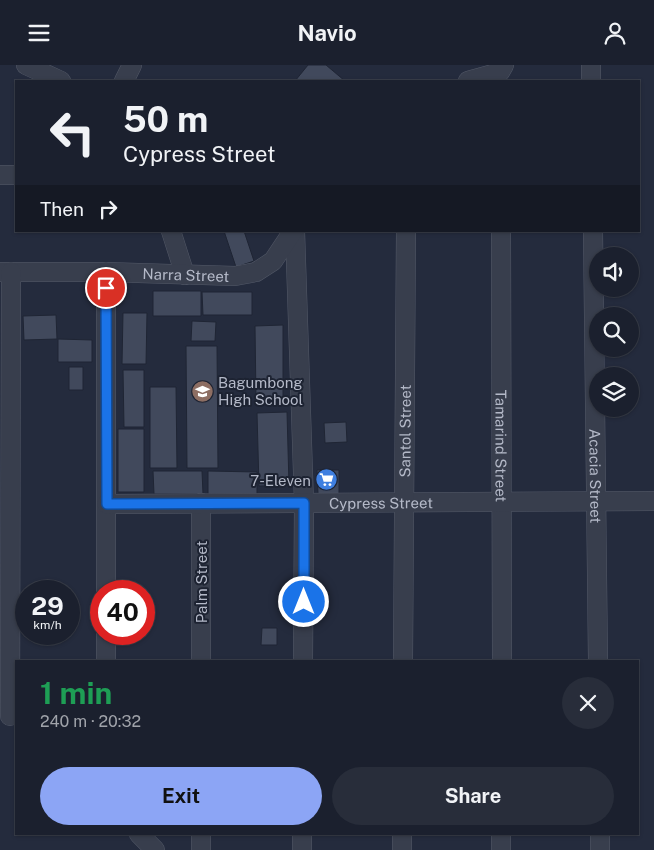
<!DOCTYPE html>
<html lang="en">
<head>
<meta charset="utf-8">
<style>
  body { margin:0; font-family:"Public Sans",sans-serif; background:#282d3a; color:#f1f3f6; height:100vh; display:flex; flex-direction:column; font-size:19px; white-space:nowrap }
  * { box-sizing:border-box; margin:0 }
  p { font-size:16px; color:#a0a3aa }
  .icon { flex:none; width:28px; height:28px; fill:none; stroke:currentColor; stroke-width:2; stroke-linecap:round; stroke-linejoin:round }
  .map { position:relative; flex:1; overflow:hidden }
  .panel { position:absolute; left:15px; top:595px; width:624px; height:175px; display:flex; flex-direction:column; background:#1b202e; border-radius:0px; box-shadow:0 1px 4px #0004,0 0 0 1px #393e4a }
  .panel>* { flex:none }
  .top-card { position:absolute; left:15px; top:15px; width:625px; height:152px; border-radius:0px; box-shadow:0 1px 4px #0004,0 0 0 1px #393e4a; background:#1b202e; color:#f1f3f6; overflow:hidden }
  .controls { position:absolute; left:589px; top:182px; display:grid; gap:10px }
  .controls a { display:grid; place-items:center; width:50px; height:50px; border-radius:50%; background:#1b202e; box-shadow:0 1px 4px #0004,0 0 0 1px #393e4a; font-size:25px }
  .speed { position:absolute; left:15px; top:515px; display:flex; gap:10px; font-size:25px; font-weight:700; text-align:center }
  .speed>* { display:grid; place-content:center; width:65px; height:65px; border-radius:50%; background:#1b202e; box-shadow:0 1px 4px #0004,0 0 0 1px #393e4a; line-height:1 }
  .speed small { font-size:12px; font-weight:400 }
  .speed .limit { border:8px solid #d22; background:#fff; color:#111 }
  .pin { position:absolute; display:grid; place-items:center; width:42px; height:42px; color:#fff; margin:-21px; border:2px solid #fff; border-radius:50%; box-shadow:0 1px 5px #0007 }
  .me { position:absolute; width:55px; margin:-28px; rotate:0deg; stroke-linejoin:round; filter:drop-shadow(0 0 4px #0008) }
  .turn { display:flex; align-items:center; gap:18px; height:105px; padding:0 25px; font-size:22px }
  .turn .icon { width:65px; height:65px; stroke-width:2.5 }
  .turn b { display:block; font-size:35px; line-height:42px }
  .then { display:flex; align-items:center; height:48px; padding:0 25px; background:#0003; gap:10px; font-size:19px }
  .round { display:grid; place-items:center; flex:none; width:52px; height:52px; border-radius:26px; background:#282d3a }
  .head { display:flex; align-items:center; justify-content:space-between; height:85px; padding:0 25px }
  h1 { font-size:30px; font-weight:700; line-height:38px; color:#1e9e55 }
  .primary-button { display:flex; gap:10px; margin-top:auto; padding:10px 25px }
  .primary-button a { flex:1; height:58px; border-radius:30px; background:#8ca5f5; color:#111; font-size:20px; font-weight:700; line-height:58px; text-align:center }
  .primary-button a+a { background:#282d3a; color:#f1f3f6 }
  header { display:flex; justify-content:space-between; align-items:center; height:65px; padding:0 25px; background:#1b202e; font-size:22px; font-weight:700 }
  .map>svg:first-child { display:block }
  .building { fill:#41495c; stroke:#1f2534 }
  .lines { fill:none; stroke-linecap:round; stroke-linejoin:round }
  .minor-casing { stroke:#535968; stroke-width:20 }
  .minor { stroke:#383e4d; stroke-width:19 }
  .route-casing { stroke:#114b97; stroke-width:12 }
  .route { stroke:#1a73e8; stroke-width:9 }
  .labels { text-anchor:middle; dominant-baseline:central; stroke-width:4; stroke-linejoin:round; paint-order:stroke }
  .street-label { font-size:15px; fill:#b4b9c8; stroke:#1d2332 }
  .poi-label { font-size:15px; fill:#b4b9c8; stroke:#1d2332; text-anchor:start }
</style>
</head>
<body>
<header><svg class="icon" aria-label="menu" viewBox="0 0 24 24"><path d="M4 6h16M4 12h16M4 18h16"/></svg>Navio<svg class="icon" aria-label="person" viewBox="0 0 24 24"><circle cx="12" cy="8" r="4"/><path d="M4 21q1-7 8-7t8 7"/></svg></header>
<div class="map">
<svg width="654" height="785" viewBox="0 0 654 785">
  <rect width="100%" height="100%" fill="#242b3d"/>
  <!-- building -->
  <path class="building" d="M308,0H326L345,16H295Z
    M224,166H244L254,196L236,202Z
    M153,226H201V251H153Z
    M202,227H252V250H203Z
    M123,248H147L146,299H122Z
    M56,250L57,274L24,275L23,251Z
    M192,256L216,257L215,276H191Z
    M283,260V335H256L255,261Z
    M58,274L92,275V297H58Z
    M186,281H217L218,403H187Z
    M69,302H83V325H69Z
    M123,305H144V362H124Z
    M150,322H176L177,403H150Z
    M287,347L289,420L259,421L257,348Z
    M346,357L347,377L325,378L324,358Z
    M118,364H144V427H118Z
    M317,405H339V429H318Z
    M153,406H202L203,429H154Z
    M208,406L257,407V429H208Z
    M262,563H277V580H261Z"/>
  <g class="lines">
    <defs>
      <g id="minor">
        <path d="M26,0L61,16"/>
        <path d="M591,0V16"/>
        <path d="M124,16L132,0"/>
        <path d="M468,16L500,7L504,0"/>
        <path d="M0,110H16"/>
        <path d="M171,166L185,210"/>
        <path d="M295,166L304,438L303,596"/>
        <path id="s1" d="M501,166L502,596"/>
        <path id="s2" d="M593,166L598,596"/>
        <path id="s3" d="M0,207H106L235,211L256,207L273,196L293,166"/>
        <path d="M106,207V526"/>
        <path d="M201,438V596"/>
        <path id="s4" d="M107,439L654,436"/>
        <path d="M106,596V569"/>
        <path id="s5" d="M403,596L406,166"/>
        <path d="M10,651L11,207"/>
        <path d="M139,769L155,785"/>
        <path d="M201,769V785"/>
        <path d="M600,769V785"/>
        <path d="M302,785V769"/>
        <path d="M402,785V769"/>
        <path d="M501,785V769"/>
      </g>
    </defs>
    <!-- minor casing -->
    <use href="#minor" class="minor-casing"/>
    <!-- minor -->
    <use href="#minor" class="minor"/>
  </g>
  <g class="lines">
    <defs>
      <path id="route" d="M106,223L107,439L304,438V537"/>
    </defs>
    <!-- route casing -->
    <use href="#route" class="route-casing"/>
    <!-- route -->
    <use href="#route" class="route"/>
  </g>
  <!-- icons -->
  <defs>
    <symbol id="school-disc" viewBox="-11 -11 22 22"><circle r="9.5" fill="#8d6e63" stroke="#1d2332"/><path d="M0-5L7-2L0 1L-7-2ZM-4 1L0 2.5L4 1V4Q0 6-4 4Z" fill="#fff"/></symbol>
    <symbol id="supermarket-disc" viewBox="-11 -11 22 22"><circle r="9.5" fill="#3f7fe0" stroke="#1d2332"/><path d="M-6-5.5h2.5l.6 2H6L4.5 2H-2.5L-4.4-4H-6ZM-1.5 3.2a1.3 1.3 0 1 0 .1 0ZM3 3.2a1.3 1.3 0 1 0 .1 0Z" fill="#fff"/></symbol>
  </defs>
  <g fill-rule="evenodd">
    <use href="#school-disc" x="190" y="314" width="25" height="25"/>
    <use href="#supermarket-disc" x="314" y="402" width="25" height="25"/>
  </g>
  <g class="labels">
    <!-- street labels -->
    <g class="street-label">
      <text stroke="none"><textPath href="#s3" startOffset="186">Narra Street</textPath></text>
      <text stroke="none"><textPath href="#s5" startOffset="230">Santol Street</textPath></text>
      <text stroke="none"><textPath href="#s1" startOffset="215">Tamarind Street</textPath></text>
      <text stroke="none"><textPath href="#s2" startOffset="245">Acacia Street</textPath></text>
      <text stroke="none"><textPath href="#s4" startOffset="274">Cypress Street</textPath></text>
      <text transform="translate(201 517) rotate(-90)">Palm Street</text>
    </g>
    <!-- poi labels -->
    <g class="poi-label">
      <text x="218" y="317">Bagumbong<tspan x="218" dy="17">High School</tspan></text>
      <text x="311" y="415" text-anchor="end">7-Eleven</text>
    </g>
  </g>
</svg>
<div class="controls">
<a><svg class="icon" aria-label="sound" viewBox="0 0 24 24"><path d="M4 9h4l5-4v14l-5-4H4zM17 9q2 3 0 6"/></svg></a>
<a><svg class="icon" aria-label="search" viewBox="0 0 24 24"><circle cx="10" cy="10" r="6"/><path d="M15 15l6 6"/></svg></a>
<a><svg class="icon" aria-label="layers" viewBox="0 0 24 24"><path d="M12 4l9 5-9 5-9-5zM3 14l9 5 9-5"/></svg></a>
</div>
<div class="speed"><div>29<small>km/h</small></div><div class="limit">40</div></div>
<div class="pin" style="left:106px;top:223px;background:#d93025"><svg class="icon" aria-label="arrive" viewBox="0 0 24 24"><path d="M6 21V4h12l-3 4 3 4H6"/></svg></div>
<svg class="me" style="left:304px;top:537px" viewBox="-20 -20 40 40"><circle r="17" fill="#1a73e8" stroke="#fff" stroke-width="3"/><path d="M0-11L8 9 0 5-8 9z" fill="#fff"/></svg>
<div class="top-card">
<div class="turn"><svg class="icon" aria-label="left" viewBox="0 0 24 24"><path d="M17 20v-9H6M10 6l-5 5 5 5"/></svg><div><b>50 m</b>Cypress Street</div></div>
<div class="then">Then<svg class="icon" aria-label="right" viewBox="0 0 24 24"><path d="M7 20v-9h11M14 6l5 5-5 5"/></svg></div>
</div>
<section class="panel">
<div class="head"><div><h1>1 min</h1><p>240 m · 20:32</p></div><a class="round"><svg class="icon" aria-label="close" viewBox="0 0 24 24"><path d="M6 6l12 12M18 6L6 18"/></svg></a></div>
<div class="primary-button"><a>Exit</a><a>Share</a></div>
</section>
</div>
</body>
</html>
